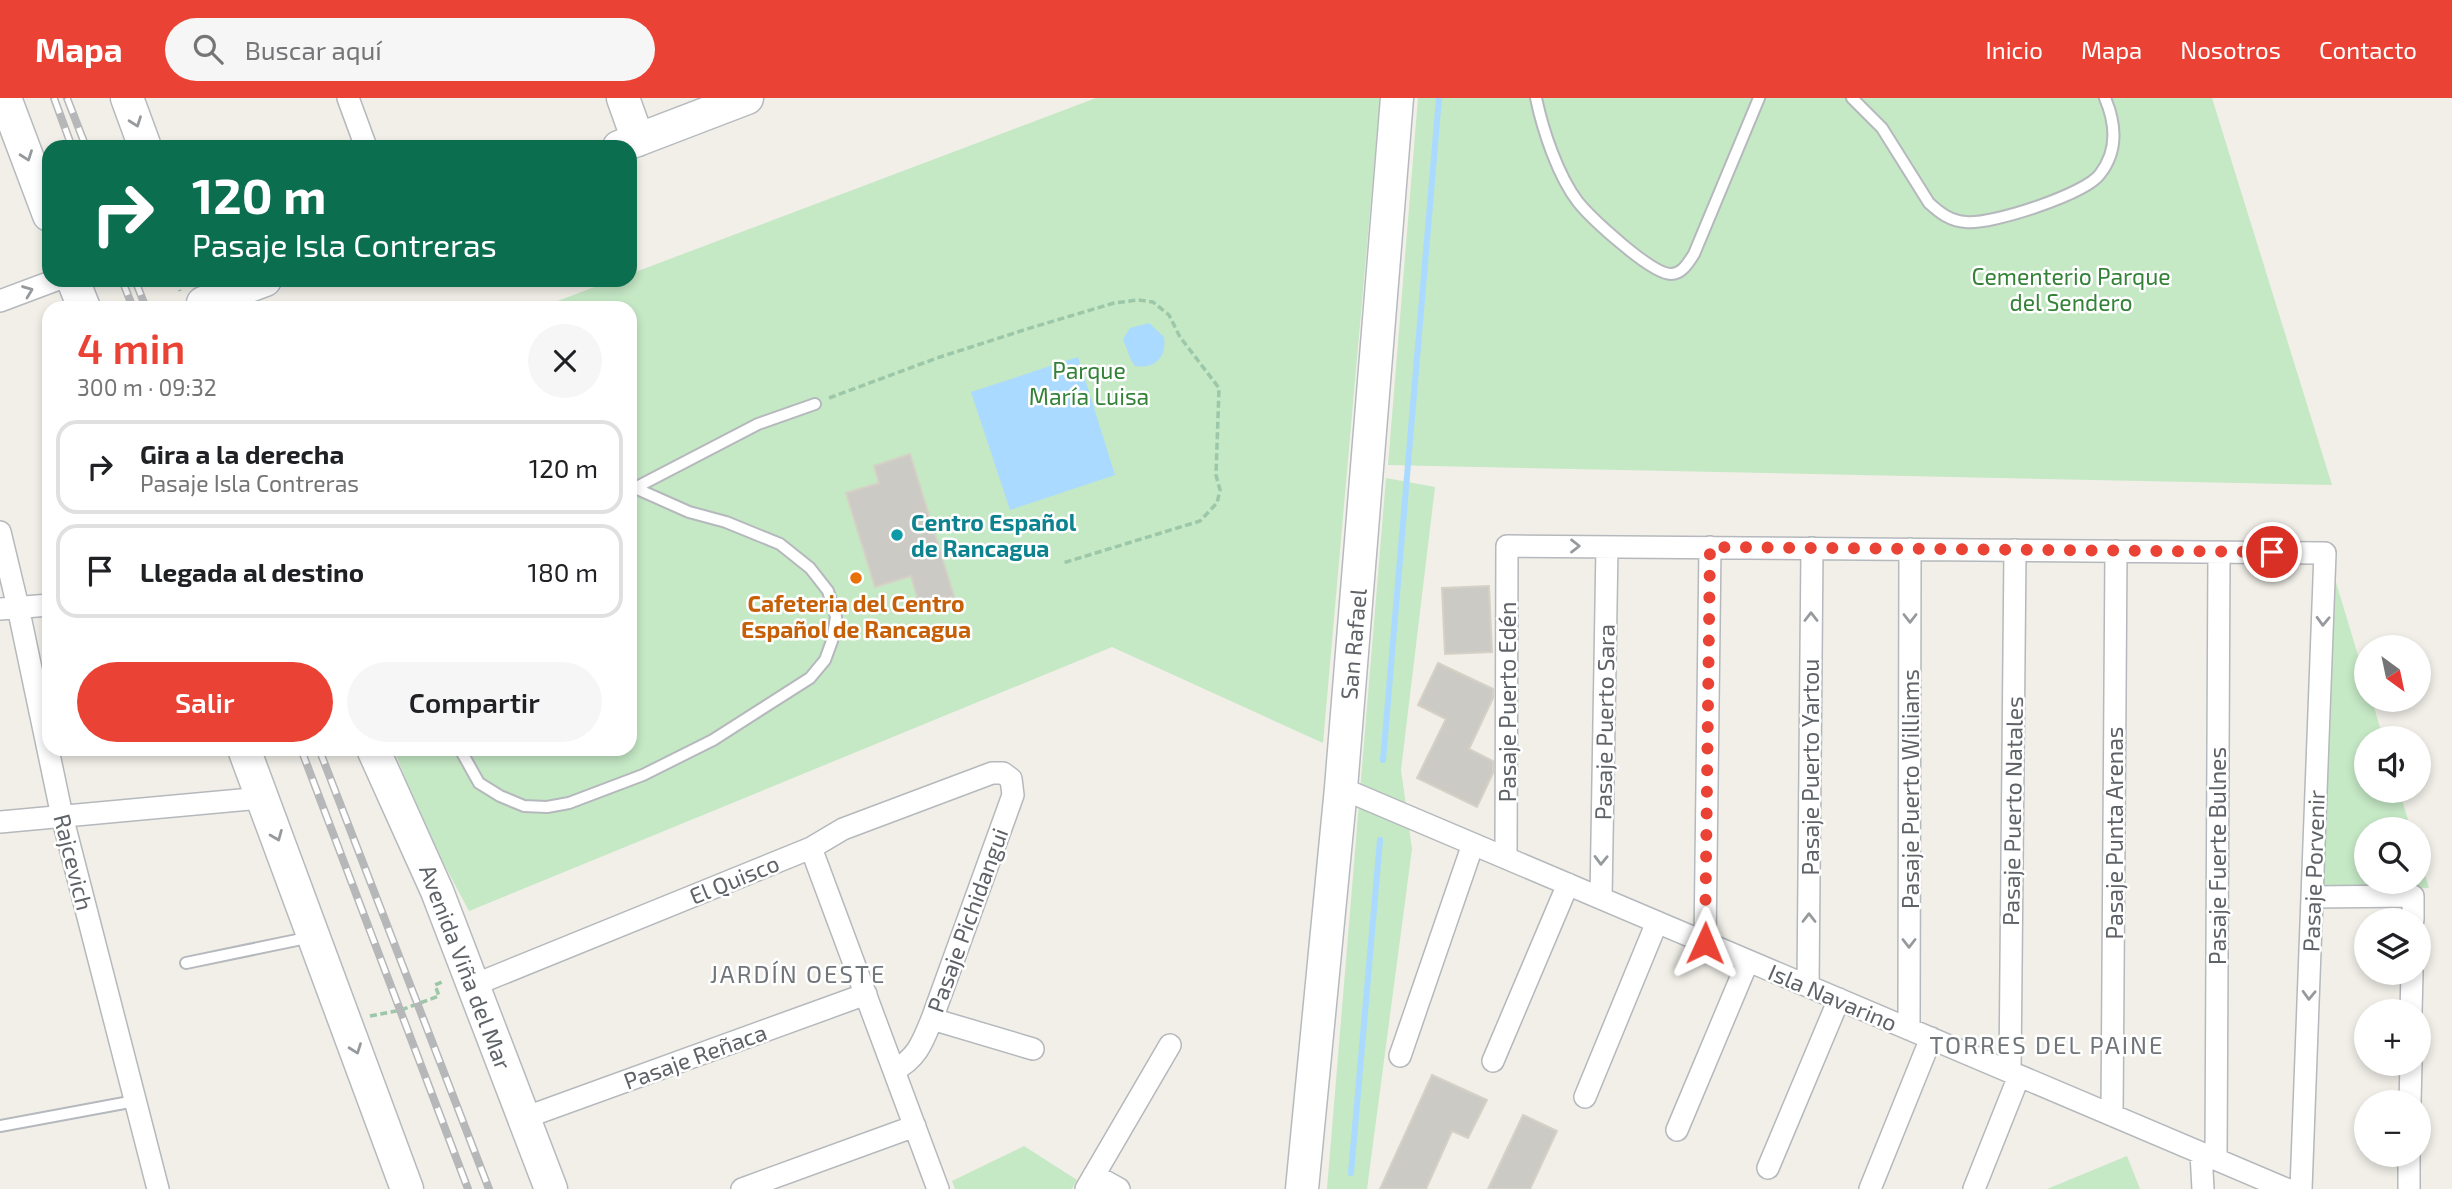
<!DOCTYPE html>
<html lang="es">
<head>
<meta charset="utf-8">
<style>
  body { margin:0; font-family:"Exo 2",sans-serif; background:#f6f6f6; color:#202124; height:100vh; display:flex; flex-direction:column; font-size:26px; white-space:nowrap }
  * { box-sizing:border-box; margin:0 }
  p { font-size:23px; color:#757577 }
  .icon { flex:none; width:38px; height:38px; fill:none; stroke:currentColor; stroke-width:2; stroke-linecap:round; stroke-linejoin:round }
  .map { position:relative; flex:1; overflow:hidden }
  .side { position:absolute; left:42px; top:203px; width:595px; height:455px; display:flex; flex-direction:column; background:#fff; border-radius:21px; box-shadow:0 4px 10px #0003 }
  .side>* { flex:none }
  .top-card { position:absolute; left:42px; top:42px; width:595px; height:147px; border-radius:21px; box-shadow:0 4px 10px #0003; background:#0b6e4f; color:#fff; overflow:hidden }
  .needle { width:46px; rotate:147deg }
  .tools { position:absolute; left:2354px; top:537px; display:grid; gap:14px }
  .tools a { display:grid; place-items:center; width:77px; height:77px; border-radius:50%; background:#fff; box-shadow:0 4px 10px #0003; font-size:35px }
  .pin { position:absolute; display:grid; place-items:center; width:60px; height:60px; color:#fff; margin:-30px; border:4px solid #fff; border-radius:50%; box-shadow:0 2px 7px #0007 }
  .me { position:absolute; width:77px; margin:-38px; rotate:1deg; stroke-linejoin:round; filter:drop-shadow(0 0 5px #0008) }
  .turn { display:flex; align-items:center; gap:24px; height:147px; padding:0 35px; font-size:32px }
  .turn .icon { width:91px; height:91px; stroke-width:2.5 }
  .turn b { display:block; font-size:49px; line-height:60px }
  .round { display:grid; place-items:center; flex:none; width:74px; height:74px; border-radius:37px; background:#f6f6f6 }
  .head { display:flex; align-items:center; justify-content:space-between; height:119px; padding:0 35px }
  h1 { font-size:42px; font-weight:600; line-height:52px; color:#ea4335 }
  .cta { display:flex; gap:14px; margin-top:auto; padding:14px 35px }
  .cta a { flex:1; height:80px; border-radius:42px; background:#ea4335; color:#fff; font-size:28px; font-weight:600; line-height:80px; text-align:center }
  .cta a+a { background:#f6f6f6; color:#202124 }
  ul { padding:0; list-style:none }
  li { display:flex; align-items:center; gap:21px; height:94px; margin:0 14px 10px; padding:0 21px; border:4px solid #e0e0e0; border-radius:21px }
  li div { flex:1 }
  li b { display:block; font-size:26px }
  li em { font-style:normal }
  header { display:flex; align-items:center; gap:42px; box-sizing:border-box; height:98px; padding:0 35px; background:#ea4335; color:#fff }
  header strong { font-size:33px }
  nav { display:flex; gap:38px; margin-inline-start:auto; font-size:24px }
  .search { width:490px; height:63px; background:#f6f6f6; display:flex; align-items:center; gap:18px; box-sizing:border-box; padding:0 24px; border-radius:38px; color:#757577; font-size:26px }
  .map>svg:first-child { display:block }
  .green { fill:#c5e8c5 }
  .water { fill:#aadaff }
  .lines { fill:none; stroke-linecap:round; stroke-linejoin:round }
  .stream { stroke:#aadaff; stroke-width:6 }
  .building { fill:#cccac5; stroke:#d6d1c6; stroke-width:2 }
  .lane-casing { stroke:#b5b8bc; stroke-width:14 }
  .street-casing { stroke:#b5b8bc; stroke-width:24 }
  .secondary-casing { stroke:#b6babf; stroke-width:35 }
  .path { stroke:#9cc7a9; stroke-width:3.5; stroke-dasharray:7 3.5; stroke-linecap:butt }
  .lane { stroke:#fff; stroke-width:10 }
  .street { stroke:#fff; stroke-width:21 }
  .secondary { stroke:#fff; stroke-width:32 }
  .rail-casing { stroke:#b6b7b8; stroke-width:8 }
  .rail { stroke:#fff; stroke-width:5; stroke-dasharray:16; stroke-linecap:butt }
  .oneway { stroke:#979a9d }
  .route { stroke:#ea4335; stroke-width:12; stroke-dasharray:0 21.6 }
  .culture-dot { fill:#0f9aa8; stroke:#fff; stroke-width:2.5 }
  .food-dot { fill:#e8710a; stroke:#fff; stroke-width:2.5 }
  .labels { text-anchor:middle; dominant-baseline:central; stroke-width:5; stroke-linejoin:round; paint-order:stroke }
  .park-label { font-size:23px; fill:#348238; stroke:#fff }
  .culture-label { font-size:23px; font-weight:bold; fill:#0d838f; stroke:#fff; text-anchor:start }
  .food-label { font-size:23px; font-weight:bold; fill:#c56008; stroke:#fff }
  .street-label { font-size:23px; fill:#5f6368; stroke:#fff }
  .neighbourhood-label { font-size:24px; letter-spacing:2px; fill:#70757a; stroke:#fff }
</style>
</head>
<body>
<header>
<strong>Mapa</strong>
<div class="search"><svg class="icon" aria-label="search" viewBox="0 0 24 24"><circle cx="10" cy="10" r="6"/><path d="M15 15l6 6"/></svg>Buscar aquí</div>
<nav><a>Inicio</a><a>Mapa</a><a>Nosotros</a><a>Contacto</a></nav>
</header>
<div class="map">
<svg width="2452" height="1091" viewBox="0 0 2452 1091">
  <rect width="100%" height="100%" fill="#f1efe8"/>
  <!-- green -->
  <path class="green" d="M1096,0H1380L1323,645L1112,549L469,813L420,721L394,651H630V210H539L613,182H630V176Z
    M1418,0H2212L2332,387L1388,367Z
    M1386,380L1435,389L1401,672L1412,751L1367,1091H1327Z
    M2335,481L2366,584V602H2372L2383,640H2366V693H2399L2411,731L2366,732V784H2418L2419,757L2429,790L2323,789Z
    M1024,1048L1077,1082L1072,1091H955L952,1083Z
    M2127,1058L2140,1091H2047Z"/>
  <!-- water -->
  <path class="water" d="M1149,225L1164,239C1167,259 1155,271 1135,268L1131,262L1123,241L1130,230Z
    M1078,259L1115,377L1010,412L971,294Z"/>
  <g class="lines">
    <!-- stream -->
    <path class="stream" d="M1383,662L1439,0
      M1351,1075L1380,742"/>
  </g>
  <!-- building -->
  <path class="building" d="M910,356L954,498L920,509L911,478L875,489L846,395L879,385L874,368Z
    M1489,488L1492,554L1445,556L1442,490Z
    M1438,565L1493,591V600L1469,651L1493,663V675L1477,709L1417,680L1446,621L1418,607Z
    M1432,977L1487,1002L1468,1040L1452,1033L1426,1091H1380Z
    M1523,1017L1557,1033L1530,1091H1488Z"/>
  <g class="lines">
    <defs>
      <path id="lane" d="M1536,0C1543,33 1558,78 1578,104C1591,120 1651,176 1671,176C1682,176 1688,165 1694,156L1759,0
        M1852,0L1882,30L1929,105C1940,115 1950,123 1966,124C1991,127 2086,96 2100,76C2118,53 2116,26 2105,0
        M633,391L758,326L815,306
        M460,651L479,685L500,698L524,708L547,709L569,705L643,677L713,642L810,580L825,562L832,543L836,519L828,493L810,470L780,446L726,424L689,414L635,390
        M186,865L297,842L311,837
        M0,1028L135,1003"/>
      <path id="street" d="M348,0L366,49
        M0,203L56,182
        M0,434L18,509L62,718L158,1091
        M0,511L49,507
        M1341,690L2286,1091
        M0,724L262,700
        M811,750L938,1091
        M1506,760L1507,448L2325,455L2301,1091
        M2312,799L2413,798V822
        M1601,800L1607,449
        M1705,845L1710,449
        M474,887L811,750L843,731L992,675H1003L1011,681L1013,697L932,921C923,943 917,961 894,972
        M1808,888L1812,450
        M2411,914L2412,875
        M932,921L1033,951
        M1909,931L1910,451
        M1400,958L1473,746
        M1493,963L1568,786
        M2010,974L2015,452
        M1585,999L1657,824
        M2410,1004L2411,966
        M2112,1017L2116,453
        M524,1020L866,896
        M1677,1032L1748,863
        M2201,1055L2203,1091
        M2216,1061L2219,454
        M1768,1070L1839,901
        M1094,1077L1119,1091
        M742,1091L915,1028
        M1086,1091L1170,947
        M1870,1091L1931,940
        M1974,1091L2019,978
        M2409,1091V1057"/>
      <path id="secondary" d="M5,0L49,117
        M127,0L145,49
        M623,0L638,42
        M619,49L747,0
        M73,182L84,210
        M203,205L265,182
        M244,651L407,1091
        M373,651L437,793L551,1091
        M1302,1091L1341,690L1397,0"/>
    </defs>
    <!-- lane casing -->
    <use href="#lane" class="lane-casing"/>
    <!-- street casing -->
    <use href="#street" class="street-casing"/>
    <!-- secondary casing -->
    <use href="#secondary" class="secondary-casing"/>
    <!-- path -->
    <path class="path" d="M176,182L180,193
      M829,300L937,260L1027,231L1114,205L1138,202L1153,204L1169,217L1180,239L1219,290L1216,377L1220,392L1217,405L1200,423L1063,465
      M370,918L401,912L439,898L435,887L444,883"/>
    <!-- lane -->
    <use href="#lane" class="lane"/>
    <!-- street -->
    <use href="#street" class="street"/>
    <!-- secondary -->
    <use href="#secondary" class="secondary"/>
    <defs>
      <path id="rail" d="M54,0L72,49
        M67,0L86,49
        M122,182L133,210
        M135,182L146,210
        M301,651L468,1091
        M319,651L489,1091"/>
    </defs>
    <!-- rail casing -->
    <use href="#rail" class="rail-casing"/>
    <!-- rail -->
    <use href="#rail" class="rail"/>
  </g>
  <!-- one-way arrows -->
  <defs><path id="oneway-chevron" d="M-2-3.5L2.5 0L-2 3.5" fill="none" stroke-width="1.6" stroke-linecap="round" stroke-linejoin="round" transform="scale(1.75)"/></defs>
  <g class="oneway">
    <use href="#oneway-chevron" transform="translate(136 24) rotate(70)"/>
    <use href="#oneway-chevron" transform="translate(27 58) rotate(70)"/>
    <use href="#oneway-chevron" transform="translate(28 193) rotate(-21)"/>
    <use href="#oneway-chevron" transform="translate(1575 448)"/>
    <use href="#oneway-chevron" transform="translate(1811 519) rotate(-90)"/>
    <use href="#oneway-chevron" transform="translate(1910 520) rotate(90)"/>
    <use href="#oneway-chevron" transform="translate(2323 523) rotate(92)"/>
    <use href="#oneway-chevron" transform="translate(277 738) rotate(68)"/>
    <use href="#oneway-chevron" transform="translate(1601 762) rotate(91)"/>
    <use href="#oneway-chevron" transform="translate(1809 820) rotate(-90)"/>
    <use href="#oneway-chevron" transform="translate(1909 845) rotate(90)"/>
    <use href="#oneway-chevron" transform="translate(2309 897) rotate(92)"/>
    <use href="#oneway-chevron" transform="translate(356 951) rotate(70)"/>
  </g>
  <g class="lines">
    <!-- route -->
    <path class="route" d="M1705,845L1710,449L2272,454"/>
  </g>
  <!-- markers -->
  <circle class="culture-dot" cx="897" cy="437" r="7"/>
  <circle class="food-dot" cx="856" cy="480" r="7"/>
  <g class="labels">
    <!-- park labels -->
    <g class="park-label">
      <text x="2071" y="178">Cementerio Parque<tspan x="2071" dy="26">del Sendero</tspan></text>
      <text x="1089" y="272">Parque<tspan x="1089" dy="26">María Luisa</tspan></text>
    </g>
    <!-- culture labels -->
    <g class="culture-label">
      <text x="911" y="424">Centro Español<tspan x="911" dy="26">de Rancagua</tspan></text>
    </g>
    <!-- food labels -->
    <g class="food-label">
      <text x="856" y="505">Cafeteria del Centro<tspan x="856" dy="26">Español de Rancagua</tspan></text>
    </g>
    <!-- street labels -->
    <g class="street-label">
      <text transform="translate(1353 546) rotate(-85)">San Rafael</text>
      <text transform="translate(1507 604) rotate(-90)">Pasaje Puerto Edén</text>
      <text transform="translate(1604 624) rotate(-89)">Pasaje Puerto Sara</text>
      <text transform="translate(1810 669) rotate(-90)">Pasaje Puerto Yartou</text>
      <text transform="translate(1910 691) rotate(-90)">Pasaje Puerto Williams</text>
      <text transform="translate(2012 713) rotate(-89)">Pasaje Puerto Natales</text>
      <text transform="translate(2114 735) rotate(-90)">Pasaje Punta Arenas</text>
      <text transform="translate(2217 758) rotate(-90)">Pasaje Fuerte Bulnes</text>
      <text transform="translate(74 764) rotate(76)">Rajcevich</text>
      <text transform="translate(2313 773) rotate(-88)">Pasaje Porvenir</text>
      <text transform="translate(734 781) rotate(-22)">El Quisco</text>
      <text transform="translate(967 822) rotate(-70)">Pasaje Pichidangui</text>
      <text transform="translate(466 869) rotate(69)">Avenida Viña del Mar</text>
      <text transform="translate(1833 899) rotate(23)">Isla Navarino</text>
      <text transform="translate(695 958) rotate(-20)">Pasaje Reñaca</text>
    </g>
    <!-- neighbourhood labels -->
    <g class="neighbourhood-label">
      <text x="798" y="875">JARDÍN OESTE</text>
      <text x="2047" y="946">TORRES DEL PAINE</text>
    </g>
  </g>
</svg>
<div class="tools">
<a><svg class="needle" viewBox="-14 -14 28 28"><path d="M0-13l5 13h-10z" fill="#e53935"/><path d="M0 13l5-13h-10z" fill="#757577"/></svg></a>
<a><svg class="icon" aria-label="sound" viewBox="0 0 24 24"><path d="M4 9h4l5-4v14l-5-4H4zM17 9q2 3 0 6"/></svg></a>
<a><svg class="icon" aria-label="search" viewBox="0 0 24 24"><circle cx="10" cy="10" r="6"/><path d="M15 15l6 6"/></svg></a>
<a><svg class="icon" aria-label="layers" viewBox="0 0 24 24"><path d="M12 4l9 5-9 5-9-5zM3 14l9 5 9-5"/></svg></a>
<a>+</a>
<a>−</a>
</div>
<div class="pin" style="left:2272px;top:454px;background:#d93025"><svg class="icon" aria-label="arrive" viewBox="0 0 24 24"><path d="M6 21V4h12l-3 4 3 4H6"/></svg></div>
<svg class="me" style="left:1705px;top:845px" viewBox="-20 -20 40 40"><path d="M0-17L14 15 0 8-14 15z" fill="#ea4335" stroke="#fff" stroke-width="4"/></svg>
<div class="top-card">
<div class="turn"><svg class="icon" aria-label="right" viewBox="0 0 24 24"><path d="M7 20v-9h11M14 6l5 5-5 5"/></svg><div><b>120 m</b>Pasaje Isla Contreras</div></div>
</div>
<section class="side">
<div class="head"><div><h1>4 min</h1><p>300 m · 09:32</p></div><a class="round"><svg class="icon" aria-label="close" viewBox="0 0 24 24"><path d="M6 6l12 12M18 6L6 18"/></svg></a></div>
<ul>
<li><svg class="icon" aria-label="right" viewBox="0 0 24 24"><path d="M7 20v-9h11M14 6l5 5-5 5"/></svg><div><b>Gira a la derecha</b><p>Pasaje Isla Contreras</p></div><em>120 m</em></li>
<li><svg class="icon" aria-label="arrive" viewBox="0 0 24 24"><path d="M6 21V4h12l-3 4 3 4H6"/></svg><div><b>Llegada al destino</b></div><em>180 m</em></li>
</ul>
<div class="cta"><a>Salir</a><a>Compartir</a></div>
</section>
</div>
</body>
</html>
